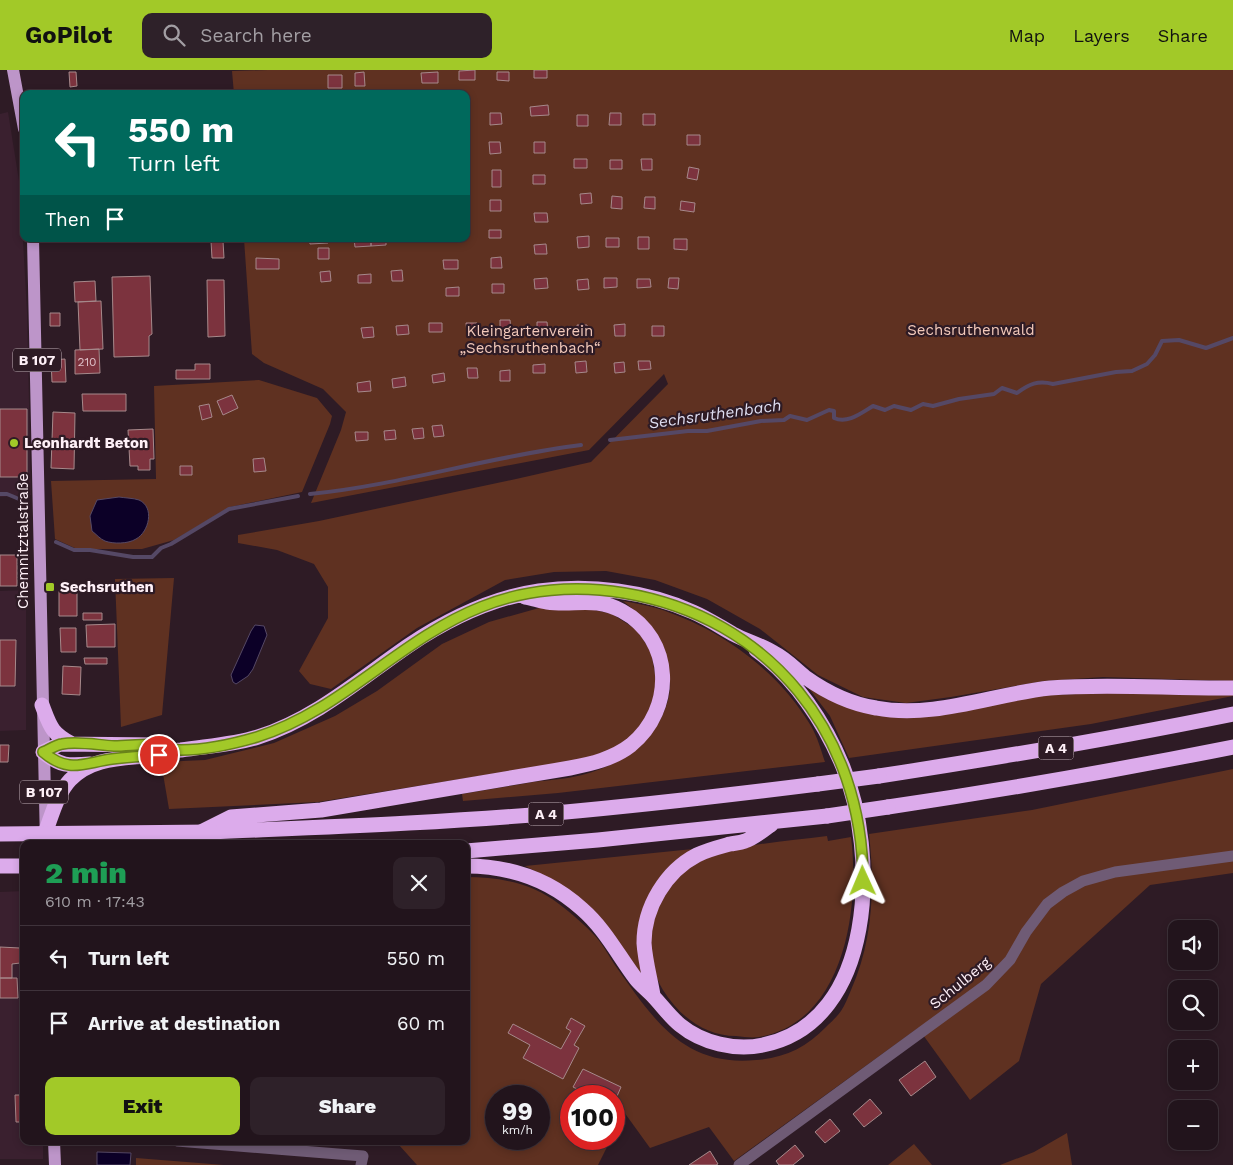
<!DOCTYPE html>
<html lang="en">
<head>
<meta charset="utf-8">
<style>
  body { margin:0; font-family:"Work Sans",sans-serif; background:#2e2129; color:#f1f3f6; height:100vh; display:flex; flex-direction:column; font-size:19px; white-space:nowrap }
  * { box-sizing:border-box; margin:0 }
  p { font-size:16px; color:#a29ea3 }
  .icon { flex:none; width:28px; height:28px; fill:none; stroke:currentColor; stroke-width:2; stroke-linecap:round; stroke-linejoin:round }
  .map { position:relative; flex:1; overflow:hidden }
  .details { position:absolute; left:20px; top:770px; width:450px; height:305px; display:flex; flex-direction:column; background:#22141c; border-radius:10px; box-shadow:0 2px 8px #0003,0 0 0 1px #3f333b }
  .details>* { flex:none }
  .top-card { position:absolute; left:20px; top:20px; width:450px; height:152px; border-radius:10px; box-shadow:0 2px 8px #0003,0 0 0 1px #3f333b; background:#00695c; color:#fff; overflow:hidden }
  .buttons { position:absolute; left:1168px; top:850px; display:grid; gap:10px }
  .buttons a { display:grid; place-items:center; width:50px; height:50px; border-radius:10px; background:#22141c; box-shadow:0 2px 8px #0003,0 0 0 1px #3f333b; font-size:25px }
  .speed { position:absolute; left:485px; top:1015px; display:flex; gap:10px; font-size:25px; font-weight:700; text-align:center }
  .speed>* { display:grid; place-content:center; width:65px; height:65px; border-radius:50%; background:#22141c; box-shadow:0 2px 8px #0003,0 0 0 1px #3f333b; line-height:1 }
  .speed small { font-size:12px; font-weight:400 }
  .speed .limit { border:8px solid #d22; background:#fff; color:#111 }
  .pin { position:absolute; display:grid; place-items:center; width:42px; height:42px; color:#fff; margin:-21px; border:2px solid #fff; border-radius:50%; box-shadow:0 1px 5px #0007 }
  .me { position:absolute; width:55px; margin:-28px; rotate:359deg; stroke-linejoin:round; filter:drop-shadow(0 0 4px #0008) }
  .turn { display:flex; align-items:center; gap:18px; height:105px; padding:0 25px; font-size:22px }
  .turn .icon { width:65px; height:65px; stroke-width:2.5 }
  .turn b { display:block; font-size:35px; line-height:42px }
  .then { display:flex; align-items:center; height:48px; padding:0 25px; background:#0003; gap:10px; font-size:19px }
  .round { display:grid; place-items:center; flex:none; width:52px; height:52px; border-radius:10px; background:#2e2129 }
  .head { display:flex; align-items:center; justify-content:space-between; height:85px; padding:0 25px }
  h1 { font-size:30px; font-weight:800; line-height:38px; color:#1e9e55 }
  .button { display:flex; gap:10px; margin-top:auto; padding:10px 25px }
  .button a { flex:1; height:58px; border-radius:10px; background:#a2c928; color:#111; font-size:20px; font-weight:800; line-height:58px; text-align:center }
  .button a+a { background:#2e2129; color:#f1f3f6 }
  ul { padding:0; list-style:none }
  li { display:flex; align-items:center; gap:15px; height:65px; padding:0 25px; border-top:1px solid #3f333b }
  li div { flex:1 }
  li b { display:block; font-size:19px }
  li em { font-style:normal }
  header { display:flex; align-items:center; gap:30px; box-sizing:border-box; height:70px; padding:0 25px; background:#a2c928; color:#111 }
  header strong { font-size:24px }
  nav { display:flex; gap:28px; margin-inline-start:auto; font-size:18px }
  .search { width:350px; height:45px; background:#2e2129; display:flex; align-items:center; gap:12px; box-sizing:border-box; padding:0 18px; border-radius:10px; color:#a29ea3; font-size:19px }
  .map>svg:first-child { display:block }
  .built { fill:#3a202f }
  .green { fill:#5f3121; fill-rule:evenodd }
  .water { fill:#0c0027; stroke:#554865 }
  .lines { fill:none; stroke-linecap:round; stroke-linejoin:round }
  .stream { stroke:#554865; stroke-width:4 }
  .building { fill:#7c333e; stroke:#a6898b }
  .street { stroke:#6f5b75; stroke-width:11 }
  .primary { stroke:#bd95c9; stroke-width:12 }
  .highway { stroke:#dcabeb; stroke-width:15 }
  .highway-bridge { stroke:#dcabeb; stroke-width:15 }
  .route-casing { stroke:#69831a; stroke-width:12 }
  .route { stroke:#a2c928; stroke-width:9 }
  .poi-dot { fill:#a2c928; stroke:#2e1b25; stroke-width:2 }
  .labels { text-anchor:middle; dominant-baseline:central; stroke-width:4.5; stroke-linejoin:round; paint-order:stroke }
  .number-label { font-size:12px; fill:#dec1c9 }
  .shield { fill:#2e1b25; stroke:#c0b0b8; stroke-width:1 }
  .shield-label { font-size:14px; font-weight:bold; fill:#fef0f7 }
  .park-label { font-size:15px; fill:#f3c9ba; stroke:#2e1b25 }
  .poi-label { font-size:15px; font-weight:bold; fill:#fef0f7; stroke:#2e1b25; text-anchor:start }
  .street-label { font-size:15px; fill:#fef0f7; stroke:#2e1b25 }
  .water-label { font-size:16px; font-style:italic; fill:#deddf0; stroke:#2e1b25 }
</style>
</head>
<body>
<header>
<strong>GoPilot</strong>
<div class="search"><svg class="icon" aria-label="search" viewBox="0 0 24 24"><circle cx="10" cy="10" r="6"/><path d="M15 15l6 6"/></svg>Search here</div>
<nav><a>Map</a><a>Layers</a><a>Share</a></nav>
</header>
<div class="map">
<svg width="1233" height="1095" viewBox="0 0 1233 1095">
  <rect width="100%" height="100%" fill="#2e1b25"/>
  <!-- built -->
  <path class="built" d="M8,42L20,117L27,242L31,425L0,427V44Z
    M26,520V660L0,661V521Z
    M24,821V1071H43V1089H0V822Z"/>
  <!-- green -->
  <path class="green" d="M268,0H1233V611L1103,607L1044,611L951,627L906,633L863,627L818,605L760,559L707,529L655,510L606,501L554,502L505,510L417,558L331,619L310,614L299,601L328,548V517L314,494L277,480L238,473V465L319,451L516,409L591,392L668,314L664,304L589,380L311,433L341,360L346,342L323,319L264,293L252,284L244,169H466V24H234L232,1Z
    M259,310L317,328L332,346L330,354L302,422L230,437L174,470L142,479H77L55,469L51,411L156,409L154,316Z
    M174,508L162,645L121,657L115,509Z
    M623,531C634,533 646,535 656,538C718,557 778,600 811,656C817,666 821,680 825,692L558,723L463,731L462,724C486,720 510,716 533,712C549,710 567,709 582,705C613,697 643,680 659,652C665,641 671,626 670,612C668,570 655,557 623,531Z
    M581,537L612,544L637,560L651,582L656,610L654,632L641,659L616,677L591,688L318,732L169,739L161,692L205,690L274,673L335,646L377,621L442,574L489,552L539,538Z
    M804,612L871,643L1049,625L1138,622L1233,624V626L1091,654L849,688L830,646Z
    M1233,699V803L1150,815L1041,914L1019,991L970,1030L918,958L734,1091L709,1057L650,1078L624,1042L614,1063V1026H571V1069H611L598,1095H417L399,1075L374,1071H466V807C499,807 533,813 559,834C571,843 585,855 596,867C604,876 610,888 617,898C654,950 684,997 756,990C784,988 806,978 826,957C831,952 837,947 841,941C845,935 848,927 851,920C873,870 875,818 869,764L1032,740ZM496,1026H539V1069H496Z
    M827,766L828,771L851,767C860,837 845,952 759,967C752,968 744,967 736,966C705,966 679,946 663,920C651,900 647,873 654,851C660,830 672,807 691,796C732,773 782,772 827,766Z
    M693,779L658,811L639,872L641,906L547,807L525,796Z
    M1067,1063L1072,1095H1000L1034,1082Z
    M914,1074L932,1095H888Z
    M136,1088L224,1095H136Z"/>
  <!-- water -->
  <path class="water" d="M119,427C125,428 133,428 139,430C155,437 149,462 136,469C128,474 113,474 105,471C100,469 96,464 92,461L90,446L97,430Z
    M255,555L264,556L267,565L253,599L248,606L236,614L233,612L231,605L251,561Z
    M97,1082L131,1083L130,1095H97Z"/>
  <g class="lines">
    <!-- stream -->
    <path class="stream" d="M610,370L688,361H707L761,351L784,350L790,346L807,350L829,340L834,341V348C848,354 861,343 873,336L885,340L894,336L911,340L923,334L933,336L959,329L994,324L1002,318L1017,323C1029,314 1038,310 1053,314L1116,302L1132,301L1147,294L1155,285L1162,271L1179,270L1206,278L1233,268
      M0,424H7L19,429
      M310,424C402,415 490,386 581,375
      M56,472L74,480H90L133,487H152L161,478L171,474L229,439L298,426"/>
  </g>
  <!-- building -->
  <path class="building" d="M475,0V10H459V1Z
    M534,0H547V8H534Z
    M69,2H76L77,16L70,17Z
    M364,2L365,16H355V3Z
    M438,2V13H422L421,3Z
    M497,2H509V11L497,10Z
    M328,5H342V18H328Z
    M548,35L549,45L531,46L530,37Z
    M490,43H501L502,54L490,55Z
    M610,43H621V55H609Z
    M643,44H655V55H643Z
    M577,45H588V56H577Z
    M687,65H700V75H687Z
    M489,72H500L501,83L490,84Z
    M534,72H545V83H534Z
    M574,89H587V98H574Z
    M641,89H652V100H642Z
    M610,90H622V99H610Z
    M689,97L699,99L697,110L687,108Z
    M492,100H501V117H492Z
    M533,105H545V114H533Z
    M591,123L592,133L581,134L580,124Z
    M612,126L622,127V139L611,138Z
    M645,127H655V139L644,138Z
    M490,130H501V141H490Z
    M681,131L695,133L694,142L680,140Z
    M534,143H547L548,152H535Z
    M489,160H501V168H489Z
    M589,166V177L578,178L577,167Z
    M638,167H649V179H638Z
    M606,168H619V177H606Z
    M309,169H328V173L310,174Z
    M354,169H371V176L355,177Z
    M371,169H386V175L371,176Z
    M674,169H687V180L674,179Z
    M211,171H223L224,188H212Z
    M546,174L547,184H535L534,175Z
    M318,178H329V189H318Z
    M501,187L502,198H491V188Z
    M256,188L279,189V199H256Z
    M443,190H458V199H444Z
    M402,200L403,211H392L391,201Z
    M330,201L331,211L321,212L320,202Z
    M371,204V213H358V205Z
    M150,206L152,264L149,266V286L114,287L112,207Z
    M547,208L548,218L535,219L534,209Z
    M604,208H617V217L604,218Z
    M669,208H679L678,219L668,218Z
    M588,209L589,219L578,220L577,210Z
    M637,209H650L651,217L637,218Z
    M207,210H224L225,266L208,267Z
    M95,211L96,231L75,232L74,212Z
    M492,214H504V223H492Z
    M459,217V226H446V218Z
    M101,231L103,279L80,280L78,232Z
    M50,243H60V256H50Z
    M500,250H510L511,260L500,261Z
    M537,252H547L548,262H537Z
    M429,253H442V262H429Z
    M466,253H477L478,263L467,264Z
    M625,254V266H615L614,255Z
    M408,255L409,264L397,265L396,256Z
    M577,255H587V266H577Z
    M652,256H664V266H652Z
    M373,257L374,267L363,268L361,258Z
    M99,279L100,303L75,304V280Z
    M65,289L66,312H52L51,290Z
    M586,291L587,302L576,303L575,292Z
    M638,291H650L651,299L639,300Z
    M624,292L625,302L615,303L614,293Z
    M195,294H210V309H176V300H195Z
    M545,294V303H533V295Z
    M467,298H477L478,308H468Z
    M510,300V311H500V301Z
    M444,303L445,311L433,313L432,305Z
    M405,307L406,316L393,318L392,309Z
    M370,311L371,321L358,322L357,313Z
    M82,324H126V341H83Z
    M232,325L238,338L223,345L217,331Z
    M209,334L212,347L202,350L199,336Z
    M0,339H27V407H0Z
    M53,342L75,343L74,399L51,398Z
    M442,355L444,366L434,367L432,356Z
    M423,358L424,368L414,369L412,359Z
    M153,359L154,389H150V400H138V396H130L128,360Z
    M395,360L396,369L385,370L384,361Z
    M355,362H368V370L356,371Z
    M264,388L266,401L254,402L253,389Z
    M180,396H192V405H180Z
    M0,485H17V516H0Z
    M59,521H77V546H59Z
    M83,543H102V550H83Z
    M115,554V577H87L86,555Z
    M60,558H76V582H61Z
    M0,570H16L15,616H0Z
    M84,588H107V594H85Z
    M63,596L81,597L80,625L62,624Z
    M0,675H9L8,692H0Z
    M0,877L20,878V893L12,894V908H0Z
    M0,908H17L18,928H0Z
    M571,948L585,956L574,975L579,978L563,1009L523,988L530,975L508,963L513,954L561,979L571,961L566,958Z
    M925,991L936,1007L911,1026L899,1010Z
    M583,999L621,1017L614,1033V1026H591L573,1017Z
    M15,1025H24V1052H16Z
    M870,1029L882,1043L864,1057L853,1044Z
    M830,1049L840,1061L825,1073L815,1062Z
    M795,1075L804,1086L793,1095H779L776,1091Z
    M710,1081L718,1094L716,1095H689Z"/>
  <g class="lines">
    <!-- street -->
    <path class="street" d="M177,1071L363,1086L361,1095
      M739,1095L986,915L1010,890L1026,862L1047,834L1063,822L1083,811L1115,802L1233,786"/>
    <!-- primary -->
    <path class="primary" d="M13,0L24,59
      M33,169L46,774
      M54,1071L55,1095"/>
    <!-- highway -->
    <path class="highway" d="M42,635C50,656 51,663 72,674
      M90,694C68,696 60,696 43,682L60,674L159,675L167,677
      M879,706C997,688 1115,668 1233,644
      M888,737C1003,720 1118,700 1233,677
      M201,762L231,747L321,740L570,698C591,694 613,689 631,675C675,639 674,569 622,541C594,526 575,536 547,532C540,531 532,528 525,527
      M212,762C326,757 441,753 555,743C643,735 730,725 818,714
      M45,763C52,745 57,724 70,710C93,686 125,689 155,685C164,684 172,681 181,680C207,676 232,675 258,667C315,649 360,609 408,576C448,549 491,528 539,521C590,514 646,521 693,542C707,548 719,556 733,564C746,571 761,575 774,583C786,589 795,599 805,607C826,622 851,634 876,638C934,649 993,624 1050,618C1111,613 1172,619 1233,618
      M466,781L598,770L827,746
      M0,796H24
      M466,796C510,796 549,809 582,839C605,859 618,885 636,909C640,914 646,919 651,924C661,934 669,946 680,955C702,973 735,981 763,975C877,952 878,782 843,697C825,653 795,608 756,580
      M653,925C650,908 645,890 644,873C644,837 666,801 697,785C707,780 719,777 730,774C735,773 740,773 745,771C754,768 763,760 771,755"/>
    <!-- highway-bridge -->
    <path class="highway-bridge" d="M818,714L879,706
      M827,746L888,737
      M0,764L212,762"/>
  </g>
  <g class="lines">
    <defs>
      <path id="route" d="M159,685C143,686 128,687 112,689C83,693 69,704 43,682C49,680 55,675 62,674C78,671 97,675 114,676C129,676 145,673 160,675C167,676 174,680 181,680C206,680 233,674 257,667C341,641 400,569 481,537C525,519 576,515 624,523C770,547 863,665 863,811"/>
    </defs>
    <!-- route casing -->
    <use href="#route" class="route-casing"/>
    <!-- route -->
    <use href="#route" class="route"/>
  </g>
  <!-- markers -->
  <g class="poi-dot">
    <circle cx="14" cy="373" r="5"/>
    <rect x="45" y="512" width="10" height="10" rx="2.5"/>
  </g>
  <g class="labels">
    <!-- number labels -->
    <g class="number-label">
      <text x="87" y="292">210</text>
    </g>
    <!-- shield labels -->
    <g class="shield">
      <rect x="13" y="278.5" width="48" height="23" rx="4"/>
      <rect x="1038.5" y="666.5" width="35" height="23" rx="4"/>
      <rect x="20" y="710.5" width="48" height="23" rx="4"/>
      <rect x="528.5" y="732.5" width="35" height="23" rx="4"/>
    </g>
    <g class="shield-label">
      <text x="37" y="290">B 107</text>
      <text x="1056" y="678">A 4</text>
      <text x="44" y="722">B 107</text>
      <text x="546" y="744">A 4</text>
    </g>
    <!-- park labels -->
    <g class="park-label">
      <text x="971" y="260">Sechsruthenwald</text>
      <text x="530" y="261">Kleingartenverein<tspan x="530" dy="17">„Sechsruthenbach“</tspan></text>
    </g>
    <!-- poi labels -->
    <g class="poi-label">
      <text x="24" y="373">Leonhardt Beton</text>
      <text x="60" y="517">Sechsruthen</text>
    </g>
    <!-- street labels -->
    <g class="street-label">
      <text transform="translate(23 471) rotate(-90)">Chemnitztalstraße</text>
      <text transform="translate(960 913) rotate(-39)">Schulberg</text>
    </g>
    <!-- water labels -->
    <g class="water-label">
      <text transform="translate(715 344) rotate(-8)">Sechsruthenbach</text>
    </g>
  </g>
</svg>
<div class="buttons">
<a><svg class="icon" aria-label="sound" viewBox="0 0 24 24"><path d="M4 9h4l5-4v14l-5-4H4zM17 9q2 3 0 6"/></svg></a>
<a><svg class="icon" aria-label="search" viewBox="0 0 24 24"><circle cx="10" cy="10" r="6"/><path d="M15 15l6 6"/></svg></a>
<a>+</a>
<a>−</a>
</div>
<div class="speed"><div>99<small>km/h</small></div><div class="limit">100</div></div>
<div class="pin" style="left:159px;top:685px;background:#d93025"><svg class="icon" aria-label="arrive" viewBox="0 0 24 24"><path d="M6 21V4h12l-3 4 3 4H6"/></svg></div>
<svg class="me" style="left:863px;top:811px" viewBox="-20 -20 40 40"><path d="M0-17L14 15 0 8-14 15z" fill="#a2c928" stroke="#fff" stroke-width="4"/></svg>
<div class="top-card">
<div class="turn"><svg class="icon" aria-label="left" viewBox="0 0 24 24"><path d="M17 20v-9H6M10 6l-5 5 5 5"/></svg><div><b>550 m</b>Turn left</div></div>
<div class="then">Then<svg class="icon" aria-label="arrive" viewBox="0 0 24 24"><path d="M6 21V4h12l-3 4 3 4H6"/></svg></div>
</div>
<section class="details">
<div class="head"><div><h1>2 min</h1><p>610 m · 17:43</p></div><a class="round"><svg class="icon" aria-label="close" viewBox="0 0 24 24"><path d="M6 6l12 12M18 6L6 18"/></svg></a></div>
<ul>
<li><svg class="icon" aria-label="left" viewBox="0 0 24 24"><path d="M17 20v-9H6M10 6l-5 5 5 5"/></svg><div><b>Turn left</b></div><em>550 m</em></li>
<li><svg class="icon" aria-label="arrive" viewBox="0 0 24 24"><path d="M6 21V4h12l-3 4 3 4H6"/></svg><div><b>Arrive at destination</b></div><em>60 m</em></li>
</ul>
<div class="button"><a>Exit</a><a>Share</a></div>
</section>
</div>
</body>
</html>
